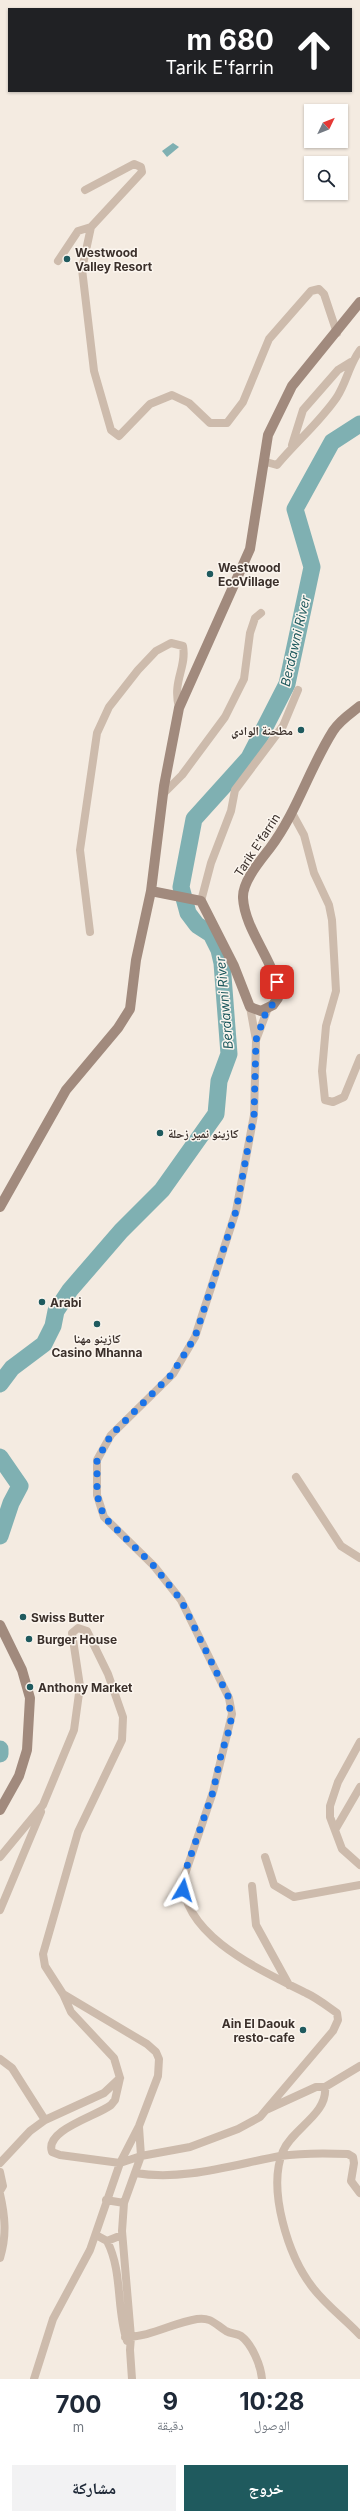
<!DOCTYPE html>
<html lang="ar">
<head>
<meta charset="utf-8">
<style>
  body { margin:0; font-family:Inter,"Noto Naskh Arabic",sans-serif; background:#f2f2f3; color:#1f2937; direction:rtl; height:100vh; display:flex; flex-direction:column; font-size:15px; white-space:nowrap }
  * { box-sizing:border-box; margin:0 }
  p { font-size:13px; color:#747a83 }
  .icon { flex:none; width:22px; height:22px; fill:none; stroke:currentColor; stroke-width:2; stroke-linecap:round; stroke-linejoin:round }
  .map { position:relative; height:2379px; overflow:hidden; direction:ltr }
  .drawer { display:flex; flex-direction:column; background:#fff; flex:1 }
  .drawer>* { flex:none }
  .top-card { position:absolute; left:8px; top:8px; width:344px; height:84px; border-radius:0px; box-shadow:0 1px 3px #0004; direction:rtl; background:#202124; color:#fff; overflow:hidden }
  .needle { width:26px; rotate:47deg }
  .buttons { position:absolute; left:304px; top:104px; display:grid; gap:8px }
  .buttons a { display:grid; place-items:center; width:44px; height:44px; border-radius:0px; background:#fff; box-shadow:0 1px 3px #0004; font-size:20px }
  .pin { position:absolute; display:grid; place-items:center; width:34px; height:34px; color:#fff; margin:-17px; border-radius:8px; box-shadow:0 2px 6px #0006 }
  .me { position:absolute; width:44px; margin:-22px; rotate:7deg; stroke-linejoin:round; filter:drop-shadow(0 0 3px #0008) }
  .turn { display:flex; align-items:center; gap:14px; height:84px; padding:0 12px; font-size:18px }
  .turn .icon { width:52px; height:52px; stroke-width:2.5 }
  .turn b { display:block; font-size:28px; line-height:34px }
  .eta { display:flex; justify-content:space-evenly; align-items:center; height:68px; text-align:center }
  .eta b { font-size:24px; font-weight:700; line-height:28px }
  .action { display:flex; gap:8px; margin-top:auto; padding:8px 12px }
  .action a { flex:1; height:46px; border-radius:0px; background:#1f5a5e; color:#fff; font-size:16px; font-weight:700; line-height:46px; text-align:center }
  .action a+a { background:#f2f2f3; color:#1f2937 }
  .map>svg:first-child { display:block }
  .water { fill:#7fb0b2 }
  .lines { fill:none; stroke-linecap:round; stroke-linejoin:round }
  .river { stroke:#7fb0b2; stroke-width:17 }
  .street { stroke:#cdbbac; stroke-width:8 }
  .secondary { stroke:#a18a7d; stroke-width:10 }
  .route { stroke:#1a73e8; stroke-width:7; stroke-dasharray:0 12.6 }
  .poi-dot { fill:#1f5a5e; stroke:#fbf5ee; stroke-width:1.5 }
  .labels { text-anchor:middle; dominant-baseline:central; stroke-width:3; stroke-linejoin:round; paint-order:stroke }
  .poi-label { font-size:12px; font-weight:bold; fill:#3b302b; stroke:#fbf5ee; text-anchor:start }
  .street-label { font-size:12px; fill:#3b302b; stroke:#fbf5ee }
  .water-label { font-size:13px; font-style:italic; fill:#1f5a5e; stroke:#fbf5ee }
</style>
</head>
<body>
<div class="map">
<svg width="360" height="2379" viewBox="0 0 360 2379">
  <rect width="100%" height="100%" fill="#f4ebe1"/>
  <!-- water -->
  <path class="water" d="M173,143L179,147L167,157L162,151Z"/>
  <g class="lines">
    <!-- river -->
    <path class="river" d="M0,1384L12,1368L44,1344L53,1326L56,1311L70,1290L121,1231L162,1190L216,1114L219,1081L229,1054L222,963L219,950L211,934L197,925L188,913L181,887L194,819L249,758L287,684L312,567L295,509L332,442L360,424
      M0,1457L20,1486L11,1503L0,1536
      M0,1749V1754"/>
    <!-- street -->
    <path class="street" d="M85,190L134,164L141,167L142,172L91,227L82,269L94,371L111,430L119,436L150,404L172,395L189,403L210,423H227L243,402L269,339L311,291L319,289L324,294L337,333
      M58,261L78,231L91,227
      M292,445L303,410L338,370L351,362
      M266,462L277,465C296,442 320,422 337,397C347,381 349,365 360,350
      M164,793L182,775L225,717L244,679L250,633L255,618L261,613
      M292,813L304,835L314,873L329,905L332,920L336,991L326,1026L322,1071L325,1100L333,1102L344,1097L360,1058
      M201,901L211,863L231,811L235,790L283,726L298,690
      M90,932L80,850L97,733L109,707L138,670L156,651L171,643L183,646C187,668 172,680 179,708
      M250,1007L256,1040L268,1008
      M296,1477L341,1546L360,1558
      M360,1742L338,1782L330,1806V1817L342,1849L360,1865
      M335,1830L360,1787
      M0,1857L43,1805L74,1730L80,1686L72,1633L78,1628L87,1631L108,1674L123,1717L122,1740L78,1832L43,1954L45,1966L63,1994L71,2012L114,2058L120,2078L115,2100L111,2105C97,2116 44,2130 52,2152L60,2155L120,2163L141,2156L190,2147L238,2129L260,2117L333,2031L338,2020L337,2013C327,2006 317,1998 306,1993C263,1971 183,1937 183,1880L213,1792L232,1714L229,1698L181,1600L154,1566L104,1517L97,1495V1460L111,1435L173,1374L195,1337L236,1211L254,1115L256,1040
      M265,1857L274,1885L294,1897L360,1885
      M252,1886L256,1925L289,1985
      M0,1910L41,1812
      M0,2059L12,2068L45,2120
      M325,2087C328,2114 293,2128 283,2151C267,2189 288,2256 313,2288C327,2306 345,2319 360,2335
      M268,2109L316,2087H325L360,2066
      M0,2163L30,2131L45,2120L104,2093L120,2078
      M0,2172L3,2186L0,2191
      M135,2173C184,2181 232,2165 280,2156C301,2153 326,2153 348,2154L353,2157L354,2163L351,2181L360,2193
      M0,2194C5,2216 7,2235 0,2258
      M106,2200L124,2203
      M96,2235L107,2241L122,2235
      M107,2241C123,2272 116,2309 127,2341
      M125,2337C151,2337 172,2323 197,2319C211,2317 215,2324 226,2331C231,2334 236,2333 241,2336C252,2344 261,2366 262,2379
      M34,2379L53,2319L90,2250L120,2163L139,2126L158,2076L159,2059L156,2052L147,2044L63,1994
      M132,2379L130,2350L131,2337L122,2231L124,2203L141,2156L139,2127"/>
    <!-- secondary -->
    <path class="secondary" d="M151,891L201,901L234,966L250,1007L261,1011L273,1005L278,998C280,967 245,933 243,898C242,882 260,861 270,848C297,812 309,769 333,731C340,720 350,714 360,706
      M0,1207L66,1090L118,1028L130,1009L136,960L151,891L164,786L179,708L250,549L268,435L292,386L360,302
      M0,1625L22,1670L30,1698L27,1750L19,1776L0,1810"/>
  </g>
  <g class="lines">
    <!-- route -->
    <path class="route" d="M183,1890L185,1872L213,1792L221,1755L231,1724L229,1698L181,1600L154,1566L104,1517L97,1495V1460L111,1435L172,1374L195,1337L236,1211L254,1115L256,1040L266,1012L278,998L277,982"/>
  </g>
  <!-- markers -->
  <g class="poi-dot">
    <circle cx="67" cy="259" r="4"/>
    <circle cx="210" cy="574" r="4"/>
    <circle cx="301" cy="730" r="4"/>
    <circle cx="160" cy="1133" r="4"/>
    <circle cx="42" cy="1302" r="4"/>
    <circle cx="97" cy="1324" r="4"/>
    <circle cx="23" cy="1617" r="4"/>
    <circle cx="29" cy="1639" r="4"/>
    <circle cx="30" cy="1687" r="4"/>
    <circle cx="303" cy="2030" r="4"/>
  </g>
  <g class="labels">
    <!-- poi labels -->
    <g class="poi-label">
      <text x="75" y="252">Westwood<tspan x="75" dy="14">Valley Resort</tspan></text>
      <text x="218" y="567">Westwood<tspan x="218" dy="14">EcoVillage</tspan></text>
      <text x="293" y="730" text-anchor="end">مطحنة الوادي</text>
      <text x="168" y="1133">كازينو نمير زحلة</text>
      <text x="50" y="1302">Arabi</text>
      <text x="97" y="1338" text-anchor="middle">كازينو مهنا<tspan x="97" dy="14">Casino Mhanna</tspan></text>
      <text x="31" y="1617">Swiss Butter</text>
      <text x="37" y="1639">Burger House</text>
      <text x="38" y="1687">Anthony Market</text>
      <text x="295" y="2023" text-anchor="end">Ain El Daouk<tspan x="295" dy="14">resto-cafe</tspan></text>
    </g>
    <!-- street labels -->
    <g class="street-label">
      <text transform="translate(257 845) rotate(-57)">Tarik E'farrin</text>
    </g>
    <!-- water labels -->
    <g class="water-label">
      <text transform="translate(295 641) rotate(-77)">Berdawni River</text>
      <text transform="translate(224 1003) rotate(-95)">Berdawni River</text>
    </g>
  </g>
</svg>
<div class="buttons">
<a><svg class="needle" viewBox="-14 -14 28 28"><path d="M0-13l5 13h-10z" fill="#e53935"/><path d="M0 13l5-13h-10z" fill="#747a83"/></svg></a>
<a><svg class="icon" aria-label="search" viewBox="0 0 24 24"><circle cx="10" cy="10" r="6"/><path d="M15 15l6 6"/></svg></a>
</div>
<div class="pin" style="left:277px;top:982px;background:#d93025"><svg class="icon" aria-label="arrive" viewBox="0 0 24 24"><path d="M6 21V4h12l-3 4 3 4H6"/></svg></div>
<svg class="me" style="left:183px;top:1890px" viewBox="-20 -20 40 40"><path d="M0-17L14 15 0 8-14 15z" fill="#1a73e8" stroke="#fff" stroke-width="4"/></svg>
<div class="top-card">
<div class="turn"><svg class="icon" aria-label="ahead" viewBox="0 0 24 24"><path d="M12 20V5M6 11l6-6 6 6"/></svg><div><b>680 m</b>Tarik E'farrin</div></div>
</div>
</div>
<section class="drawer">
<div class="eta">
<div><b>10:28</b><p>الوصول</p></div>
<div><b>9</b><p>دقيقة</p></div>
<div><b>700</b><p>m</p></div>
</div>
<div class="action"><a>خروج</a><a>مشاركة</a></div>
</section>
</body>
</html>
